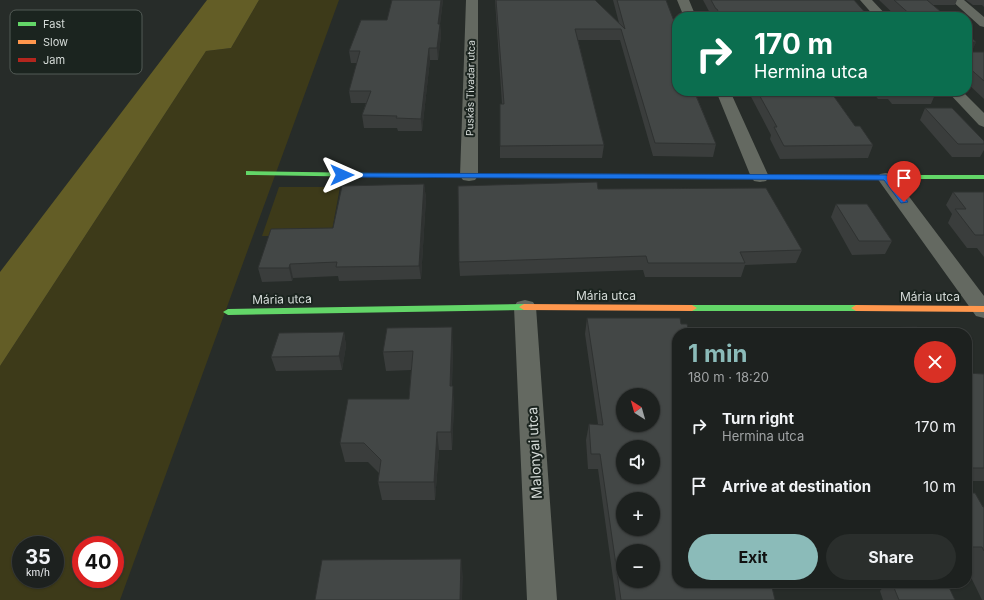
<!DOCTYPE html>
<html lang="en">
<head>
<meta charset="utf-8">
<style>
  body { margin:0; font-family:Inter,sans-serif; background:#2a2e2c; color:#f1f3f6; height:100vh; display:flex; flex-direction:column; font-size:15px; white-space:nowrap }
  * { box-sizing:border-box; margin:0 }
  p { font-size:13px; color:#a0a3a4 }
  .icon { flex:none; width:22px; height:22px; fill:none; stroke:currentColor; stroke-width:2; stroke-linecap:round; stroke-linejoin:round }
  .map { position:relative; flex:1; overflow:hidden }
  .sheet { position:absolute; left:672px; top:328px; width:300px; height:260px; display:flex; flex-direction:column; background:#1d211f; border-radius:16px; box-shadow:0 1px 3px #0004,0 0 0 1px #3b3e3d }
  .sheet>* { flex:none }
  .banner { position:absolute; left:672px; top:12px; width:300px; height:84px; border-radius:16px; box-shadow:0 1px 3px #0004,0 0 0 1px #3b3e3d; background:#0b6e4f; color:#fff; overflow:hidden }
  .needle { width:26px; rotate:323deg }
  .fabs { position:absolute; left:616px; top:388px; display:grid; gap:8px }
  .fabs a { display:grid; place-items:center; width:44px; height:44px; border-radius:50%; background:#1d211f; box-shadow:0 1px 3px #0004,0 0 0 1px #3b3e3d; font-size:20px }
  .speed { position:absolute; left:12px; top:536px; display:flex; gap:8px; font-size:20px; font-weight:700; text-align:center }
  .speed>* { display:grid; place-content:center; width:52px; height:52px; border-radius:50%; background:#1d211f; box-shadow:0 1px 3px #0004,0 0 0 1px #3b3e3d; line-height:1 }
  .speed small { font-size:10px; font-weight:400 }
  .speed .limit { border:6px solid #d22; background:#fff; color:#111 }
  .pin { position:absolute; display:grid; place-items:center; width:34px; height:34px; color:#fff; margin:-41px -17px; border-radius:50% 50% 50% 0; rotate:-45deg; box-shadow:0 0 4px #0007 }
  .pin .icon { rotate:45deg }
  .me { position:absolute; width:44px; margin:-22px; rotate:90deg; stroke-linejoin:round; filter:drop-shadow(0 0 3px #0008) }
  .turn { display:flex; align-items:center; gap:14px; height:84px; padding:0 16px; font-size:18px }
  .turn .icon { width:52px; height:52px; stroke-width:2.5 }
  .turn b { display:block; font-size:28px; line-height:34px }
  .round { display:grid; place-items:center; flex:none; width:42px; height:42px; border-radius:21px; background:#2a2e2c }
  .overview { display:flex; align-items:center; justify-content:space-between; height:68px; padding:0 16px }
  h1 { font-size:24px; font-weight:700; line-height:30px; color:#8bbbb9 }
  .action { display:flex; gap:8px; margin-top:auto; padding:8px 16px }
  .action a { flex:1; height:46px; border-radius:24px; background:#8bbbb9; color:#111; font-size:16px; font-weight:700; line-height:46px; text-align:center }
  .action a+a { background:#2a2e2c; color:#f1f3f6 }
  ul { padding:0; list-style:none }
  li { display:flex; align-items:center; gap:12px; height:60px; padding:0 16px }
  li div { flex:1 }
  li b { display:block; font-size:15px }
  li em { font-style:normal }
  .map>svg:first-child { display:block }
  .green { fill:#3d3a19; fill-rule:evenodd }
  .forest { fill:#635d26 }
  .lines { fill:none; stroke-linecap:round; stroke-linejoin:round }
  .street { fill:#646961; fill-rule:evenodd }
  .fast { fill:#63d668; fill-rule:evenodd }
  .slow { fill:#ff974d; fill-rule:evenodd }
  .jam { fill:#b3261e; fill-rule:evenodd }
  .wall { fill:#3a3d3c }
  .shaded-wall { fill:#2f3231 }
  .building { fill:#434746; stroke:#2f3231; fill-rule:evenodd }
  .route { fill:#1a73e8; stroke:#114b97 }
  .labels { text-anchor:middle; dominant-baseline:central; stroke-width:4; stroke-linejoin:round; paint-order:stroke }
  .far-street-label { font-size:10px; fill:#d5dbd8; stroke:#1b241f }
  .street-label { font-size:12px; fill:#d5dbd8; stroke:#1b241f }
  .near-street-label { font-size:14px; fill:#d5dbd8; stroke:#1b241f }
  .key { fill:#1b241f; stroke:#535b56; stroke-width:1 }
  .key-label { font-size:11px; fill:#d5dbd8 }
</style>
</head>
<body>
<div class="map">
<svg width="984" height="600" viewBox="0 0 984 600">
  <rect width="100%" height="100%" fill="#272c29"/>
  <!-- green -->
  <path class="green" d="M259,0H339L120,600H0V366L206,51L231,48ZM21,545H55V579H21ZM81,545H115V579H81Z
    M279,187H340L331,236H262Z"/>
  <!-- forest -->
  <path class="forest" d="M207,0H259L231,48L206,51L0,366V272Z"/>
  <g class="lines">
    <!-- street -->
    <path class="street" d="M466,0H478V176L475,180L469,181L463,180L460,176Z
      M677,0H689L696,17H684Z
      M860,0H872L888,17H875Z
      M951,0H964L984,17V27L980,26Z
      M716,91H730L769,177L766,181L760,182L754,181L751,177Z
      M947,91H962L984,113V127L979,125Z
      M886,173L892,174L984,296V318L976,316L877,178L880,174Z
      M525,300L533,302L536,307L557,600H527L514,307L517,302Z"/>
    <!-- fast -->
    <path class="fast" d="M246,171L434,174L438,176L434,178L249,175H246Z
      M774,175H984V179H774Z
      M524,304L529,307L524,310L228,315L223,312L228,309Z
      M692,305H856L861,308L856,311H692L687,308Z"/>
    <!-- slow -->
    <path class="slow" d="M431,174H619L623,176L619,178H434L430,176Z
      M524,304L692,305L697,308L692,311L524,310L519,307Z
      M856,305L984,306V312L856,311L851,308Z"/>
    <!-- jam -->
    <path class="jam" d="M616,174L777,175L781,177L777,179L619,178L615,176Z"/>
  </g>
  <!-- wall -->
  <path class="wall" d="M392,0H443L440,24L441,36L438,60H430L422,131H398L397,128H364L362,115L366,103H351L349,91L357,63H351L349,51L387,20Z
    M495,0H595L619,23L613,0H666L677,91H701L700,95H696L716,144L713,157L653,156L620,40H578L604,145L602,158H500V104H502Z
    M703,0H854L869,17H712Z
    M879,0H957L955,5H933L947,17H897Z
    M966,0H984V7L982,5H973Z
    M967,34L976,42L971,52H984V99L967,83Z
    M748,91H935L936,92L931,104H892L888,99H878L872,92H831L855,126L873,145L868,158L780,159L770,139L771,135Z
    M925,108L984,141V150L980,157H952L920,120Z
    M424,184L426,198L421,279L339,281L338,276L293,278L292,281L262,282L258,268L333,228Z
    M598,189L802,250L796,263L745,265L741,277H645L643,270L460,276L459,262Z
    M953,192H984V257L977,248H967L948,223L952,214L946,205Z
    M836,204L892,241L885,254L852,255L831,217Z
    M587,318L677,333V583L775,600H616L598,469H588L586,440L589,424H598L585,334Z
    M830,329L921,333H828Z
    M344,332L346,346L342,370L276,371L271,357Z
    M453,346L452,386L454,405L452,450H439L435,500H382L378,482L379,473L368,462H345L340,443L409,399L411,370L386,371L383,352Z
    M967,373L984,374V481H967Z
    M967,493L983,507H984V600H982L967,569Z
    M886,583H947L955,600H883L880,591Z"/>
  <!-- shaded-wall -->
  <path class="shaded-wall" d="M441,0H443L439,32L440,24L441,36L438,60L437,48L438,24Z
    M971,42H976L971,53Z
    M429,48L430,60L422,131L421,119Z
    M424,184L426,198L421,279L419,266Z
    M290,264L293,278L292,281L289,268Z
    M452,327L453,346L451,405L450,386Z
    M344,332L346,346L342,370L339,356Z
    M453,386L454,405L452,450L451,432Z
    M437,432L439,450L435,500L434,482Z
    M461,559L463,577L462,600H460Z"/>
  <!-- building -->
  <path class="building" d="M392,0H441L438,24H440L437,48H429L421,119L396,118L397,116L362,115L371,91H349L360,51H349L361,20H387Z
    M496,0H595L625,29L617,0H666L677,29V91H694L716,144L655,143L621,29H575L604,145L500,146V104H504Z
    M711,0H854L869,17H721L717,9H716Z
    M894,0H927L947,17H913Z
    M967,34L976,42H971V52H984V81L967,66Z
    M757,91H830L855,126H860L873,145L784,146L774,127H777Z
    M897,91H935L936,92H897Z
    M925,108H952L984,141V144H958Z
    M597,182L598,189L766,188L802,250L740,252L745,263H648L646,256L459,262L458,186Z
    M424,184L419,266L336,267L337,262L290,264L289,268H258L271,229L333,228L342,186Z
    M953,192H984V235H975L955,209H966Z
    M836,204H867L892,241H859Z
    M587,318H680L681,324H687L689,333H677V583H771L775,600H621L600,454H591L589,424L603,425ZM623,395H653V425H623ZM623,447H653V477H623ZM623,499H653V529H623ZM623,551H653V581H623Z
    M452,327L450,386H453L451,432H437L434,482H378L381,460L364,443H340L348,399H409L413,351L383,352L387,328Z
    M917,327L921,333H832L830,329Z
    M344,332L339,356L271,357L279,333Z
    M967,373L984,374V468H967Z
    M967,493H975L983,507H984V551L982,547H967Z
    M461,559L460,600H315L322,560Z
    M892,583H947L955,600H899Z"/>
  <!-- route -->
  <path class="route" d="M339,173L886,175L889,176L908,202L901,203L884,180L342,177L338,175Z"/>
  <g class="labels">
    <!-- far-street labels -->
    <g class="far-street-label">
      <text transform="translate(470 88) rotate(-89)">Puskás Tivadar utca</text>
    </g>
    <!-- street labels -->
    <g class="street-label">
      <text x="606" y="295">Mária utca</text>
      <text x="930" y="296">Mária utca</text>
      <text transform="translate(282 299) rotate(-1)">Mária utca</text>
    </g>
    <!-- near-street labels -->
    <g class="near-street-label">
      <text transform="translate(534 453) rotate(-93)">Malonyai utca</text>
    </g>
  </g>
  <!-- legend -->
  <rect x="10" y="10" width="132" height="64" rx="6" class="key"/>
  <rect x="18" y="22" width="18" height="4" fill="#63d668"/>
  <rect x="18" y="40" width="18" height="4" fill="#ff974d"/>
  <rect x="18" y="58" width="18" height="4" fill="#b3261e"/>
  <g class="key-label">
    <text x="43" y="28">Fast</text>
    <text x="43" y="46">Slow</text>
    <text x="43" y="64">Jam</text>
  </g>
</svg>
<div class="fabs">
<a><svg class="needle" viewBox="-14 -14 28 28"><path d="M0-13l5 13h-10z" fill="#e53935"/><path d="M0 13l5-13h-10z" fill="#a0a3a4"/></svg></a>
<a><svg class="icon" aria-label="sound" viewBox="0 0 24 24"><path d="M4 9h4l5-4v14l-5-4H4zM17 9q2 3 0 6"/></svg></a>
<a>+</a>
<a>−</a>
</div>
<div class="speed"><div>35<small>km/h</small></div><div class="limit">40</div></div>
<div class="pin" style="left:904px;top:202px;background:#d93025"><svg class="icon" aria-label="arrive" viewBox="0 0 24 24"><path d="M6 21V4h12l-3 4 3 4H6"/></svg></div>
<svg class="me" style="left:342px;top:175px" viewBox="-20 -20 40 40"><path d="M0-17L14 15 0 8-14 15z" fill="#1a73e8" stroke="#fff" stroke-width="4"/></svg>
<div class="banner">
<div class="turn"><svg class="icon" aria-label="right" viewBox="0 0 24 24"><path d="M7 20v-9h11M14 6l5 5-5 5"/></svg><div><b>170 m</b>Hermina utca</div></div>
</div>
<section class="sheet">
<div class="overview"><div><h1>1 min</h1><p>180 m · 18:20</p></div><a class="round" style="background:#d93025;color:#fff"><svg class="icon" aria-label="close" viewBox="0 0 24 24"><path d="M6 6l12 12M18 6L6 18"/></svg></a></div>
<ul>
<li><svg class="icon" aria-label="right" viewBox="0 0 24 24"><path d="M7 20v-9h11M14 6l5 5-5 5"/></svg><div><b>Turn right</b><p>Hermina utca</p></div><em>170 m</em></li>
<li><svg class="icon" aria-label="arrive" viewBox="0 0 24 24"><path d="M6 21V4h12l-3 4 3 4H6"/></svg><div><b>Arrive at destination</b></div><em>10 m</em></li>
</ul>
<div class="action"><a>Exit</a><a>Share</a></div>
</section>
</div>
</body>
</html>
